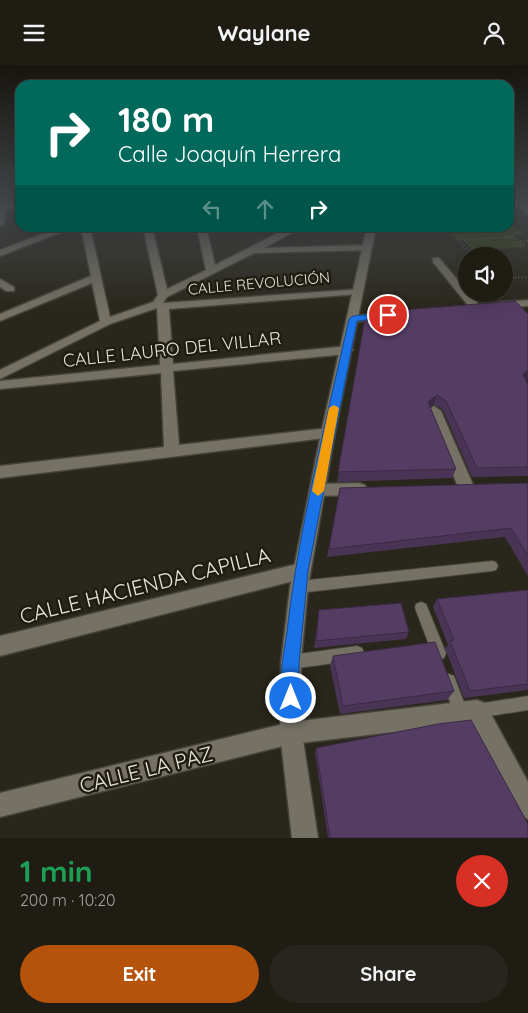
<!DOCTYPE html>
<html lang="en">
<head>
<meta charset="utf-8">
<style>
  body { margin:0; font-family:Quicksand,sans-serif; background:#27251d; color:#f1f3f6; height:100vh; display:flex; flex-direction:column; font-size:19px; white-space:nowrap }
  * { box-sizing:border-box; margin:0 }
  p { font-size:16px; color:#a1a1a0 }
  .icon { flex:none; width:28px; height:28px; fill:none; stroke:currentColor; stroke-width:2; stroke-linecap:round; stroke-linejoin:round }
  .map { position:relative; height:773px; overflow:hidden }
  .panel { display:flex; flex-direction:column; background:#1f1c14; flex:1 }
  .panel>* { flex:none }
  .banner { position:absolute; left:15px; top:15px; width:499px; height:152px; border-radius:15px; box-shadow:0 5px 20px #0002,0 0 0 1px #3c3a34; background:#00695c; color:#fff; overflow:hidden }
  .buttons { position:absolute; left:458px; top:182px; display:grid; gap:10px }
  .buttons a { display:grid; place-items:center; width:55px; height:55px; border-radius:50%; background:#1f1c14; box-shadow:0 5px 20px #0002,0 0 0 1px #3c3a34; font-size:25px }
  .pin { position:absolute; display:grid; place-items:center; width:42px; height:42px; color:#fff; margin:-21px; border:2px solid #fff; border-radius:50%; box-shadow:0 1px 5px #0007 }
  .me { position:absolute; width:55px; margin:-28px; rotate:0deg; stroke-linejoin:round; filter:drop-shadow(0 0 4px #0008) }
  .turn { display:flex; align-items:center; gap:18px; height:105px; padding:0 20px; font-size:22px }
  .turn .icon { width:65px; height:65px; stroke-width:2.5 }
  .turn b { display:block; font-size:35px; line-height:42px }
  .lanes { display:flex; align-items:center; height:48px; padding:0 20px; background:#0003; justify-content:center; gap:25px; direction:ltr }
  .lanes .off { opacity:.35 }
  .round { display:grid; place-items:center; flex:none; width:52px; height:52px; border-radius:26px; background:#27251d }
  .head { display:flex; align-items:center; justify-content:space-between; height:85px; padding:0 20px }
  h1 { font-size:30px; font-weight:700; line-height:38px; color:#1e9e55 }
  .button { display:flex; gap:10px; margin-top:auto; padding:10px 20px }
  .button a { flex:1; height:58px; border-radius:30px; background:#b45309; color:#fff; font-size:20px; font-weight:700; line-height:58px; text-align:center }
  .button a+a { background:#27251d; color:#f1f3f6 }
  header { display:flex; justify-content:space-between; align-items:center; height:65px; padding:0 20px; background:#1f1c14; font-size:22px; font-weight:700 }
  .map>svg:first-child { display:block }
  .green { fill:#384418 }
  .lines { fill:none; stroke-linecap:round; stroke-linejoin:round }
  .lane-casing { stroke:#454239; stroke-width:2 }
  .street-casing { stroke:#454239; stroke-width:3 }
  .secondary-casing { stroke:#454239; stroke-width:3 }
  .path { stroke:#666359; stroke-width:2; stroke-dasharray:1 2.5; stroke-linecap:butt }
  .lane { fill:#757165; fill-rule:evenodd }
  .street { fill:#757165; fill-rule:evenodd }
  .secondary { fill:#757165; fill-rule:evenodd }
  .wall { fill:#493455 }
  .shaded-wall { fill:#3c2a45 }
  .building { fill:#553c63; stroke:#3c2a45 }
  .route { fill:#1a73e8; stroke:#114b97 }
  .slow { fill:#f59e0b }
  .labels { text-anchor:middle; dominant-baseline:central; stroke-width:5; stroke-linejoin:round; paint-order:stroke }
  .far-street-label { font-size:15px; fill:#e5e3dc; stroke:#201c12 }
  .street-label { font-size:18px; fill:#e5e3dc; stroke:#201c12 }
  .near-street-label { font-size:21px; fill:#e5e3dc; stroke:#201c12 }
</style>
</head>
<body>
<header><svg class="icon" aria-label="menu" viewBox="0 0 24 24"><path d="M4 6h16M4 12h16M4 18h16"/></svg>Waylane<svg class="icon" aria-label="person" viewBox="0 0 24 24"><circle cx="12" cy="8" r="4"/><path d="M4 21q1-7 8-7t8 7"/></svg></header>
<div class="map">
<svg width="528" height="773" viewBox="0 0 528 773">
  <rect width="100%" height="100%" fill="#29261b"/>
  <!-- green -->
  <path class="green" d="M509,157L524,169L458,175L446,163L509,162Z
    M514,171L525,181L474,185L464,175Z"/>
  <g class="lines">
    <defs>
      <path id="lane" d="M492,496L496,497L498,501L496,505L492,506L299,528L295,526L293,522L295,518L299,516Z
        M421,537L426,539L446,588L444,593L439,595L434,593L415,543L416,539Z
        M357,581L362,583L364,588L362,593L357,595L291,604L286,602L284,597L286,592L291,590Z
        M449,609L454,611L468,648L466,653L461,655L456,653L442,616L444,611Z
        M528,631V645L477,653L472,651L470,646L472,641L477,639Z"/>
      <path id="street" d="M0,138H20V141L6,144L4,158L0,161Z
        M513,138H522L528,143V150Z
        M61,162H75L0,191V185Z
        M81,162H90L110,252L153,237L158,230L143,162H152L167,224L206,205L197,162H206L215,200L290,162H302L264,183L371,180V184L368,185L254,188L167,232L163,238L362,224V228L358,229L169,244L173,299L347,281L353,285L347,289L173,306L179,380L328,363L333,364L335,368L333,372L0,413V401L164,382L161,308L0,324V316L160,300L157,243L110,259L0,314V305L100,256L92,218L0,256V249L91,211Z
        M433,193H439L466,225V229H470L479,240V244H471L433,197Z
        M0,214L14,222V226H6L0,222Z
        M528,235V241L499,243L494,240L499,237Z
        M386,248L390,249V253L353,257L347,254L353,251Z
        M434,341L441,346L474,422L472,426L466,428L460,426L458,422L427,346Z
        M359,418L365,420L367,424L365,428L359,430L318,431L312,429L310,425L312,421L318,419Z
        M301,498L307,500L310,506L307,512L301,514L0,591V571Z
        M477,635L485,638L528,717V754L519,751L471,658L291,679L0,752V728L291,657Z"/>
      <path id="secondary" d="M367,162H376L335,368L308,522L301,597L302,668L318,773H292L280,668L281,597L290,522L321,368Z"/>
    </defs>
    <!-- lane casing -->
    <use href="#lane" class="lane-casing"/>
    <!-- street casing -->
    <use href="#street" class="street-casing"/>
    <!-- secondary casing -->
    <use href="#secondary" class="secondary-casing"/>
    <!-- path -->
    <path class="path" d="M474,191L458,175L514,171L464,175L474,185L525,181L519,176H528
      M504,213L528,212"/>
    <!-- lane -->
    <use href="#lane" class="lane"/>
    <!-- street -->
    <use href="#street" class="street"/>
    <!-- secondary -->
    <use href="#secondary" class="secondary"/>
  </g>
  <!-- wall -->
  <path class="wall" d="M366,248L528,249V315H526L528,319V411L472,412L443,345L434,339L430,342L456,404L452,413L337,417Z
    M528,418V511L505,472L327,492L340,423Z
    M528,525V625L464,633L445,583L448,580L433,542L437,534Z
    M319,545L409,567L406,574L314,583Z
    M333,591L454,626L447,635L340,649L330,601Z
    M316,683L528,773H328L315,688Z"/>
  <!-- shaded-wall -->
  <path class="shaded-wall" d="M528,306V315L520,316L523,310L525,307Z
    M437,330L434,339L425,347L428,337Z"/>
  <!-- building -->
  <path class="building" d="M515,236L528,249V306L525,307L523,310L528,319V402L477,403L446,336L437,330L428,337L456,404L338,407L366,248Z
    M528,418V491L511,463L329,484L340,423Z
    M528,525V619L470,626L450,576L454,575L437,534Z
    M401,538L409,567L316,576L319,545Z
    M435,577L454,626L343,641L333,591Z
    M471,655L528,759V773H330L316,683L438,659Z"/>
  <!-- sky -->
  <linearGradient id="sky" x2="0" y2="1"><stop stop-color="#17150f"/><stop offset="0.56" stop-color="#43474a"/><stop offset="1" stop-color="#43474a" stop-opacity="0"/></linearGradient>
  <rect width="528" height="247" fill="url(#sky)"/>
  <!-- route -->
  <path class="route" d="M388,248L391,249V252L357,256L308,506L299,598V633L297,639L291,641L285,639C277,619 284,588 287,567C299,461 326,358 349,254L353,251Z"/>
  <!-- slow -->
  <path class="slow" d="M334,340L339,343L324,426L318,431L312,426L329,343Z"/>
  <g class="labels">
    <!-- far-street labels -->
    <g class="far-street-label">
      <text transform="translate(259 218) rotate(-5)">CALLE REVOLUCIÓN</text>
    </g>
    <!-- street labels -->
    <g class="street-label">
      <text transform="translate(172 284) rotate(-6)">CALLE LAURO DEL VILLAR</text>
    </g>
    <!-- near-street labels -->
    <g class="near-street-label">
      <text transform="translate(145 520) rotate(-14)">CALLE HACIENDA CAPILLA</text>
      <text transform="translate(146 704) rotate(-14)">CALLE LA PAZ</text>
    </g>
  </g>
</svg>
<div class="buttons">
<a><svg class="icon" aria-label="sound" viewBox="0 0 24 24"><path d="M4 9h4l5-4v14l-5-4H4zM17 9q2 3 0 6"/></svg></a>
</div>
<div class="pin" style="left:388px;top:250px;background:#d93025"><svg class="icon" aria-label="arrive" viewBox="0 0 24 24"><path d="M6 21V4h12l-3 4 3 4H6"/></svg></div>
<svg class="me" style="left:291px;top:633px" viewBox="-20 -20 40 40"><circle r="17" fill="#1a73e8" stroke="#fff" stroke-width="3"/><path d="M0-11L8 9 0 5-8 9z" fill="#fff"/></svg>
<div class="banner">
<div class="turn"><svg class="icon" aria-label="right" viewBox="0 0 24 24"><path d="M7 20v-9h11M14 6l5 5-5 5"/></svg><div><b>180 m</b>Calle Joaquín Herrera</div></div>
<div class="lanes"><svg class="icon off" aria-label="left" viewBox="0 0 24 24"><path d="M17 20v-9H6M10 6l-5 5 5 5"/></svg><svg class="icon off" aria-label="ahead" viewBox="0 0 24 24"><path d="M12 20V5M6 11l6-6 6 6"/></svg><svg class="icon" aria-label="right" viewBox="0 0 24 24"><path d="M7 20v-9h11M14 6l5 5-5 5"/></svg></div>
</div>
</div>
<section class="panel">
<div class="head"><div><h1>1 min</h1><p>200 m · 10:20</p></div><a class="round" style="background:#d93025;color:#fff"><svg class="icon" aria-label="close" viewBox="0 0 24 24"><path d="M6 6l12 12M18 6L6 18"/></svg></a></div>
<div class="button"><a>Exit</a><a>Share</a></div>
</section>
</body>
</html>
